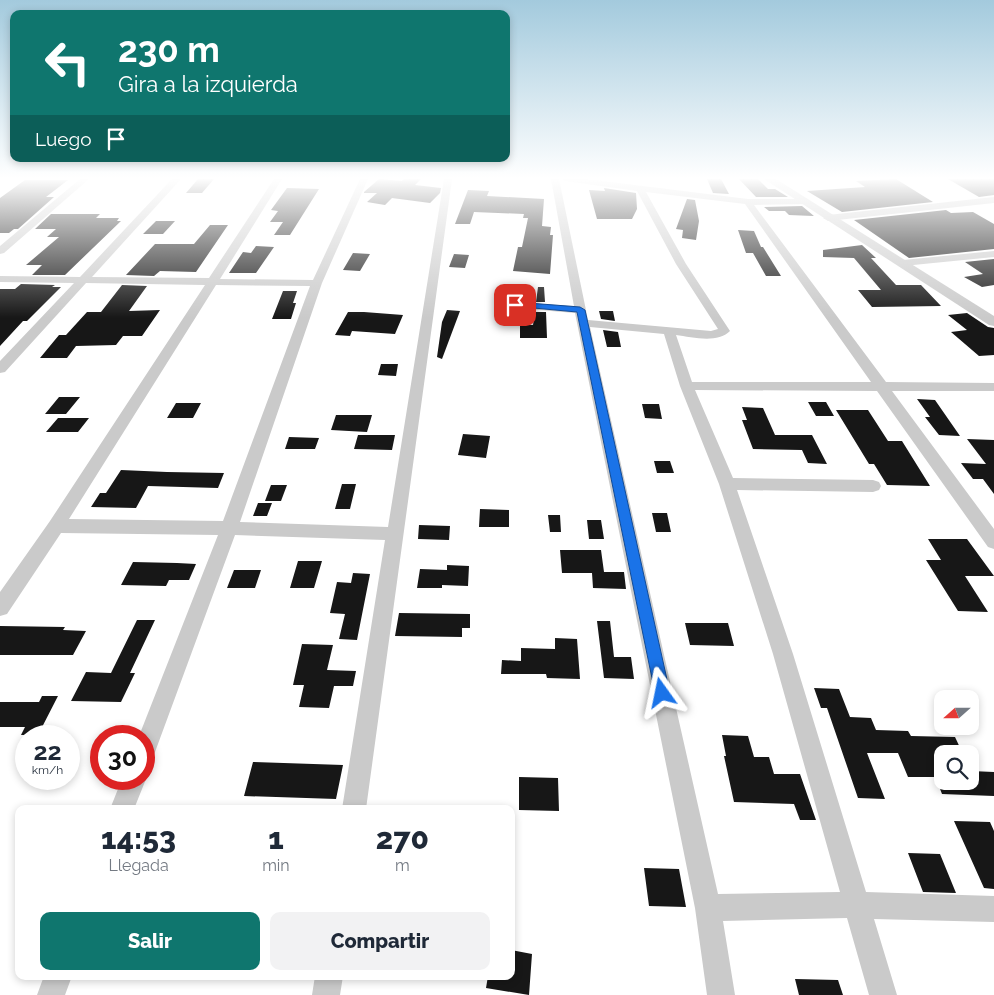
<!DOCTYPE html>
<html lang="es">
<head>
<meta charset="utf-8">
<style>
  body { margin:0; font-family:Raleway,sans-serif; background:#f2f2f3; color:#1f2937; height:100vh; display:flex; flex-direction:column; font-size:19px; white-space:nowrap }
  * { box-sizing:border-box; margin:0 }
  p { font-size:16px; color:#747a83 }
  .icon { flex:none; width:28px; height:28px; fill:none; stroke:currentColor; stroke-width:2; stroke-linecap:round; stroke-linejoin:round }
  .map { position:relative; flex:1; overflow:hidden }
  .drawer { position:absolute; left:15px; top:805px; width:500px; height:175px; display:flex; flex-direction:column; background:#fff; border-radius:10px; box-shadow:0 2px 8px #0003 }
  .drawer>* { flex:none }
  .hud { position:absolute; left:10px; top:10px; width:500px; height:152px; border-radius:10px; box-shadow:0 2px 8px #0003; background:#0f766e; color:#fff; overflow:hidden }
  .needle { width:32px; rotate:249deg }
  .controls { position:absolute; left:934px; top:690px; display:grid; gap:10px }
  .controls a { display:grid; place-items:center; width:45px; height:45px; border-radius:10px; background:#fff; box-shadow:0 2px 8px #0003; font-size:25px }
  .speed { position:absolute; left:15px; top:725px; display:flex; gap:10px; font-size:25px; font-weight:700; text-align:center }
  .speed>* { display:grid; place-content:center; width:65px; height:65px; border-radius:50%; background:#fff; box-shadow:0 2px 8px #0003; line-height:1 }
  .speed small { font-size:12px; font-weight:400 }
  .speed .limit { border:8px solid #d22; background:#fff; color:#111 }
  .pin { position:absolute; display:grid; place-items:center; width:42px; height:42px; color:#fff; margin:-21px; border-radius:10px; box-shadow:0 2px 8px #0006 }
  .me { position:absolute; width:55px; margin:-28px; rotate:348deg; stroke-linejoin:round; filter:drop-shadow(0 0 4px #0008) }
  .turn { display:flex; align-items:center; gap:18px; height:105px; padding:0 25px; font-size:22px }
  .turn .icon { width:65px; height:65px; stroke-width:2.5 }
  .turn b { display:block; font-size:35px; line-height:42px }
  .then { display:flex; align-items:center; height:48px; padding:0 25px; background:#0003; gap:10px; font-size:19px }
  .eta { display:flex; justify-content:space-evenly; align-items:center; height:85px; text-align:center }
  .eta b { font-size:30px; font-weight:800; line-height:35px }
  .primary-button { display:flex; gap:10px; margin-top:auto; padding:10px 25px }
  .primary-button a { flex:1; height:58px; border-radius:10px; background:#0f766e; color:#fff; font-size:20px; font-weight:800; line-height:58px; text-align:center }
  .primary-button a+a { background:#f2f2f3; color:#1f2937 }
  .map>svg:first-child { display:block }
  .building { fill:#171717 }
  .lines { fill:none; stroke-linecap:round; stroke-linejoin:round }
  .minor { fill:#cacaca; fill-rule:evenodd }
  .tertiary { fill:#cacaca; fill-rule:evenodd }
  .route { fill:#1a73e8; stroke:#114b97 }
</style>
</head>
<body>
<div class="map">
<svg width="994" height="995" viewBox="0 0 994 995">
  <rect width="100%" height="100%" fill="#fff"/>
  <!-- building -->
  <path class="building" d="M198,179H214L202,193H186Z
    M379,179L402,181L404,179H421L415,185L441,188L440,193L430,203L392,198L385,205L367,202L377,193H364V192Z
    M707,179H721L729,194L713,193Z
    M739,179H758L768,189H775L788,197H756Z
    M896,179L933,202L842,212L807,191L865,187L856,181Z
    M948,179H994V195L979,197Z
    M25,180H68L46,197H54L18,229H14L9,233H0V198Z
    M287,188L319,189L290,235H274L283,222H270L278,211L271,210Z
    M604,188L636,193L637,209L632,219H597L589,190L605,191Z
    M468,190L489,191L487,196L544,199L542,226L551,227L550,235H553L550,274L513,271L518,247H522L528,218H523L524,214L474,212L470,224H455Z
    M687,199L695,200L699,221L696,240L682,238L683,230L676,229Z
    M802,206L814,216L789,215L785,211H769L764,207Z
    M946,210L951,213L973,212L994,224V249L909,258L854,220Z
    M51,214H100L96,218H119L117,221H121L65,275H32L42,265H26L59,237H47L56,229H35Z
    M156,221H175L163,234H143Z
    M210,225H228L196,272L160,271L154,276L126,275L155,244H194Z
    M738,230L754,231L761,247H763L781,276H766L753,253H746Z
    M862,245L876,258H871L896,285H921L941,306L872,307L858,290H881L854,258L823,257V250Z
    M256,246L274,247L256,273H229L243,252L251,253Z
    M353,253L370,254L360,271L343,270Z
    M454,254L469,255L465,268L449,267Z
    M994,259V285L982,287L964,277L983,274L965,262Z
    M21,284L55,285L52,287H61L27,321H23L0,346V289H15Z
    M122,285L147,286L129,311L160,310L142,336H123L116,345L76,346L67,358H40L59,335H66L87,312H101Z
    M538,287H544L545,302H536Z
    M283,291H297L293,303H296L291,319H272Z
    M447,310L460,311L442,359L437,357L442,322Z
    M599,311H613L615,321L601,319Z
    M348,312H364L403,315L395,334L352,331L350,336L335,335Z
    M535,312H546L547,338H520V325H533Z
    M967,313L988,327L994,328V355L979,356L951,332L967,330L948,315Z
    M603,330L618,332L621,347H607Z
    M381,364H398L396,376L378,375Z
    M59,397H80L66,414H45Z
    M917,399L935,400L960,436L939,435L925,417H930Z
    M808,402H826L834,416H816Z
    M176,403H201L193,418H167Z
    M642,404H659L662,419L645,418Z
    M742,407L763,408L775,435H812L827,464L808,463L802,450L753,449L742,420H747Z
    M836,410H868L888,441H902L930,486L887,485L874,464H869Z
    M336,415H372L367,432L331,430Z
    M58,418H89L78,432H46Z
    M463,434L490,436L486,458L458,455Z
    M358,435H395L392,450L354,449Z
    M289,437L319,438L315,449H285Z
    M967,439L994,440V494L983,479H973L961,463L986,464Z
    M654,461H670L674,473H657Z
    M121,470L167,472L224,473L218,488L148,486L136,508L91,507L100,493H106Z
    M342,484H356L350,509H335Z
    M271,485H287L281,501H265Z
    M258,503H272L267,516H253Z
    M480,509L509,510V527H479Z
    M652,513H667L671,532H656Z
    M548,515H560L561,532H550Z
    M587,520H601L604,539H589Z
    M419,525L450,526L449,540L418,539Z
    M928,539H967L994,576H965L988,612L958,611L926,560H941Z
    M560,550H601L604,572H624L626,589L593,588L592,573H562Z
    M298,561H322L314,588H290Z
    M133,562L177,563L196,564L189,580H169L166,586L121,585Z
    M447,565L469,566L468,586L442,585V588H417L420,569L447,570Z
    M234,570H261L255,588H227Z
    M353,573L370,574L357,640L339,639L345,614L330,613L337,582L351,583Z
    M399,613L470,614V628H462V637L395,636Z
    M137,620H155L130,673H135L121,702L71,701L86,672L111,673Z
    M597,621H610L614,657H631L634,679L604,678Z
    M685,623H728L734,646L690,645Z
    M0,626L65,627L63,630L86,631L73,655H0Z
    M555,638L577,639L580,679L547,678L546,674H501L502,660L521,661V648L555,649Z
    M302,644L333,645L327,670L356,671L353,686H334L329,708L299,707L304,685H293Z
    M814,688L839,689L850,717L871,718L876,730L908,731L911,736L955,737L963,754H942V777H908L898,753H867L885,799L858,798L827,708H821Z
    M42,696H58L38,735H21L25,727H0V702H39Z
    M722,735L748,736L754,757H769L774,774H800L816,820H800L794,804L734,802L724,756H726Z
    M253,762L343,765L336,799L244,796Z
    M971,771L994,772V796L942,794L937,781H976Z
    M519,777L558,778L559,811L519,810Z
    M954,821L990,822L994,831V889L984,888Z
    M908,853L940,854L956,893L923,892Z
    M644,868L679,869L686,907L649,906Z
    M511,950L532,954L529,995L486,988L488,976H511Z
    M795,979L838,980L843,995H799Z"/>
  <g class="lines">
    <!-- minor -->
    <path class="minor" d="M80,179H89L4,253L0,254V246Z
      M172,179H181L92,277L209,278L274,179H282L220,279L313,280L360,179H368L322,283L240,522L388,527L444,179H452L366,809H342L385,540L235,535L155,752L152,760L144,763V736H139L218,535L61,533L7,614L0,616V592L50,521L205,285L86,283L5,372L0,373V361L74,283L0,282V276L80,277ZM216,285L310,286L223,521L69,519Z
      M551,179H559L588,320L711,331L718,329L676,264L637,191L565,181L561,179H586L748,199H804L808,202L807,204L754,205L886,382L994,383V391H892L994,529V549L988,547L877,391L695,390L733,478L873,480L879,482L881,486L879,490L873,492L737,490L793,654L866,892L994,896V922L874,919L897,995H869L847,918L723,921L735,995H707L695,908L575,313L515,308L509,305L515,302L574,306ZM646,192L745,204L871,382H692L676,335C692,337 717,344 730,331L686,264ZM590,327L664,334L680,386L719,484L773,654L840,892L718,894Z
      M994,197V203L828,221L823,218L828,215Z
      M994,251V257L903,266L898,263L903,260Z
      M144,774L146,779L134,809H110L122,779H144Z
      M44,976H72L65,995H37Z
      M315,976H343L340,995H312Z"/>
    <!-- tertiary -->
    <path class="tertiary" d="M764,179H776L994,316V326L989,325Z"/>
  </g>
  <!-- sky -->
  <linearGradient id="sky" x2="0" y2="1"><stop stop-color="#a3cadd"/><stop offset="0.56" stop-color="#fff"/><stop offset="1" stop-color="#fff" stop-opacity="0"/></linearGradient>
  <rect width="994" height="318" fill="url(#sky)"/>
  <!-- route -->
  <path class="route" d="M515,302L580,307L585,310L670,693L667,698L662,700L657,698L655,693L577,312L512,306L511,305Z"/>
</svg>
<div class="controls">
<a><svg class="needle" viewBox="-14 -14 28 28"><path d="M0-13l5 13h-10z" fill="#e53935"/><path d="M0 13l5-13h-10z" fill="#747a83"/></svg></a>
<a><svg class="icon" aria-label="search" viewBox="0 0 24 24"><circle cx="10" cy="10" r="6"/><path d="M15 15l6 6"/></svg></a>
</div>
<div class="speed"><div>22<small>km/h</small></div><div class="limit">30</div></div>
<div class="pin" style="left:515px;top:305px;background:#d93025"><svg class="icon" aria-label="arrive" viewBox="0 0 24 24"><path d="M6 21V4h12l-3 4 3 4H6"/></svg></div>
<svg class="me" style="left:662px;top:693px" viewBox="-20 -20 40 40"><path d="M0-17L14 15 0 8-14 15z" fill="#1a73e8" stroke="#fff" stroke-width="4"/></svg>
<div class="hud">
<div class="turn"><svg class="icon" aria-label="left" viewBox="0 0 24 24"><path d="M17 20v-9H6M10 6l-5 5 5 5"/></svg><div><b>230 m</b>Gira a la izquierda</div></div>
<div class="then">Luego<svg class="icon" aria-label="arrive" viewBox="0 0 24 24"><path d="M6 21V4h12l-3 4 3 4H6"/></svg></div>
</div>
<section class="drawer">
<div class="eta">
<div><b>14:53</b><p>Llegada</p></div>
<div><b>1</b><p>min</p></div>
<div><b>270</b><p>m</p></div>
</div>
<div class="primary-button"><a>Salir</a><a>Compartir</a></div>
</section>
</div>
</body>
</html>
